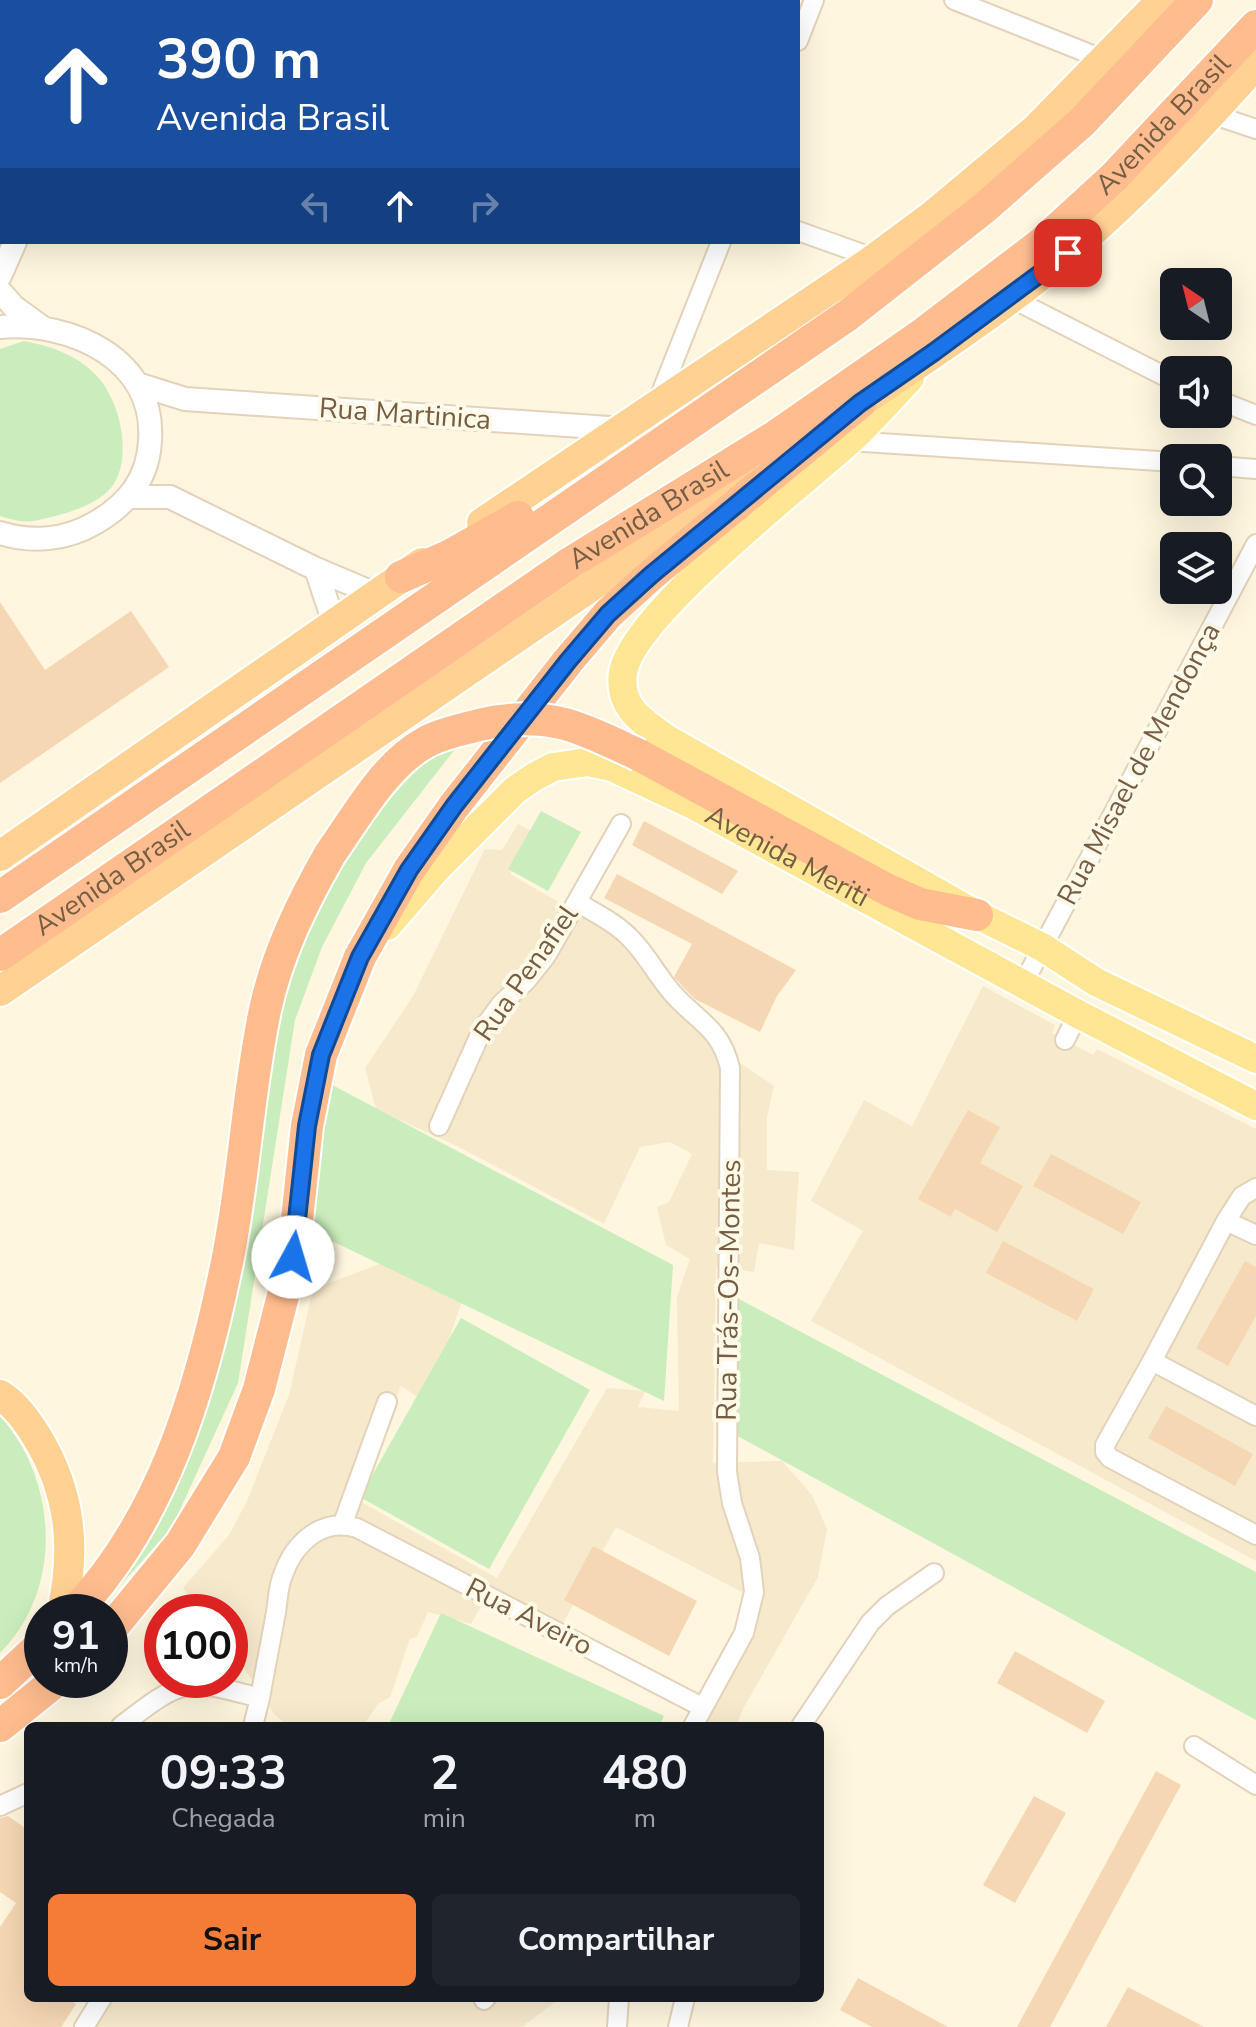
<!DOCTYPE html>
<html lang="pt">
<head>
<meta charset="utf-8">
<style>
  body { margin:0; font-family:"Nunito Sans",sans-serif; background:#20242c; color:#f1f3f6; height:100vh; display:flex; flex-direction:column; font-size:30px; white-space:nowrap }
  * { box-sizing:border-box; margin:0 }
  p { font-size:26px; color:#9ea1a6 }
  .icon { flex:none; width:44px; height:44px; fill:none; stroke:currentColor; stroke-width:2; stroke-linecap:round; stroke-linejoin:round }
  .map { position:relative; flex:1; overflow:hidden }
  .sheet { position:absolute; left:24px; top:1722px; width:800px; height:280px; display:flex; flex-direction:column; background:#171b24; border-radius:12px; box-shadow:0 8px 32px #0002 }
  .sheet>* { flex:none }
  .hud { position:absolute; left:0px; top:0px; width:800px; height:244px; box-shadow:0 8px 32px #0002; background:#1a4fa0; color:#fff; overflow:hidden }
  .needle { width:52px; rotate:325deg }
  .fabs { position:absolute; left:1160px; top:268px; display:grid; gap:16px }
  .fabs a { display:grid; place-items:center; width:72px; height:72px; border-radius:12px; background:#171b24; box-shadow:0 8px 32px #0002; font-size:40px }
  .speed { position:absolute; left:24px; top:1594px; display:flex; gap:16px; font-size:40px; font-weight:700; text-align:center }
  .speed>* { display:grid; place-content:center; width:104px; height:104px; border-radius:50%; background:#171b24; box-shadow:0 8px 32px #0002; line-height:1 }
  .speed small { font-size:20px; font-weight:400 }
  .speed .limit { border:12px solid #d22; background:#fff; color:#111 }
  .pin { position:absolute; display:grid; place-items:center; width:68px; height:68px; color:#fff; margin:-34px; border-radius:16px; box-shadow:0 4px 12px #0006 }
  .me { position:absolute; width:88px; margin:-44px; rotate:6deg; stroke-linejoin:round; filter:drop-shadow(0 0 6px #0008) }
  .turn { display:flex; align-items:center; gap:28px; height:168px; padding:0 24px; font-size:36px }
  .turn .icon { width:104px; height:104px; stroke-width:2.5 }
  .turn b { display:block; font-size:56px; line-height:68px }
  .lanes { display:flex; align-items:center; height:76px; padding:0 24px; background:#0003; justify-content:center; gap:40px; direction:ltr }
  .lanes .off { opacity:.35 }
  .eta { display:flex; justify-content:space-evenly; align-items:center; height:136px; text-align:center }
  .eta b { font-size:48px; font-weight:700; line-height:56px }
  .action { display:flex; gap:16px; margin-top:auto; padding:16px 24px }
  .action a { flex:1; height:92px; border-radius:12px; background:#f57c37; color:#111; font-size:32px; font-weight:700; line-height:92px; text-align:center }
  .action a+a { background:#20242c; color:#f1f3f6 }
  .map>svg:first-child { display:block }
  .residential { fill:#f7e9cc }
  .green { fill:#c9edbc }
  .building { fill:#f6d7b3 }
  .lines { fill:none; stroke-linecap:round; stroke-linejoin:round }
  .minor-casing { stroke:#e3d3ba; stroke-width:22 }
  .tertiary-casing { stroke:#e3d3ba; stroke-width:26 }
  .primary-casing { stroke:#fff; stroke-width:32 }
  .trunk-casing { stroke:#fff; stroke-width:34 }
  .motorway-casing { stroke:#fff; stroke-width:36 }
  .minor { stroke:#fff; stroke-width:18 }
  .tertiary { stroke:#fff; stroke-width:22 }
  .primary { stroke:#ffe695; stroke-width:28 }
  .trunk { stroke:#ffd192; stroke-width:30 }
  .motorway { stroke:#ffbc8f; stroke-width:32 }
  .motorway-bridge-casing { stroke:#fff; stroke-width:36; stroke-linecap:butt }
  .motorway-bridge { stroke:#ffbc8f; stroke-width:32 }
  .route-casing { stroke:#114b97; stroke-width:20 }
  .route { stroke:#1a73e8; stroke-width:14 }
  .labels { text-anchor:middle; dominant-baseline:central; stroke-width:8; stroke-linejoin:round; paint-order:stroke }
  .street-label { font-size:28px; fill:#775d44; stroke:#fff9e7 }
</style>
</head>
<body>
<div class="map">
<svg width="1256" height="2027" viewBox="0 0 1256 2027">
  <rect width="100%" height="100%" fill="#fef6de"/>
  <!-- residential -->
  <path class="residential" d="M518,824L533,832L510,874L581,915L599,920L616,931L721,1050L774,1086L767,1117V1170L799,1172L794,1250L759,1243L754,1272L716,1267L713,1463L782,1461L812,1495L827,1529L818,1577L743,1709L736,1726H701L746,1633L742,1592L616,1527L562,1625L483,1603L471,1624L428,1612L417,1637L410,1639L390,1697L378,1704L363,1726H288L274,1714L230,1647V1612H201L183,1588L229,1535L247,1501L289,1395L313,1289L390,1260L465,1292L427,1403L401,1386L354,1498L497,1578L607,1388L645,1391L638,1407L679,1411L677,1297L690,1259L666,1245L657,1207L669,1202L692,1154L670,1142L640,1147L604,1224L457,1146L376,1109L365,1068L413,996L485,849L502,850Z
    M983,986L1055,1025L1052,1033L1093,1055L1097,1049L1256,1129V1561L811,1321L863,1231L811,1201L864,1100L912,1126Z
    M94,1998H560L522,2027H74Z"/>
  <!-- green -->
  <path class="green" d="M24,341C50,346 75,354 95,374C119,398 132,451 115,482C105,500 78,510 59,515C30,522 29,525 0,516V349Z
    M459,744L366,863L322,947L295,1020L238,1383L172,1527L97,1612H81L181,1447L278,977L334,860L422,764Z
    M541,811L581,832L548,891L508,869Z
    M319,1078L673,1265L664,1401L303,1227Z
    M733,1296L1256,1572V1720L734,1434Z
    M461,1318L590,1390L489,1569L360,1497Z
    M0,1416C58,1481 64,1589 0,1653Z
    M441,1613L664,1716L659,1726H388Z"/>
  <!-- building -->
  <path class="building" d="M0,602L45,670L131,611L169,667L0,783Z
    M644,821L738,871L722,894L632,845Z
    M617,874L796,970L777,996L760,1032L695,999L684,988L674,977L692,944L604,898Z
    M968,1110L1000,1127L980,1163L1023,1186L997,1232L955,1209L951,1217L918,1199Z
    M1051,1154L1141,1202L1123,1234L1033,1186Z
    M1003,1241L1094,1289L1077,1321L986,1273Z
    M1245,1261L1256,1267V1316L1228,1366L1196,1348Z
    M1166,1406L1253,1454L1235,1486L1148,1438Z
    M593,1546L697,1601L669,1656L564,1600Z
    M1015,1651L1105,1701L1087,1733L997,1683Z
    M1156,1771L1181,1785L1050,2027H1017Z
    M1034,1796L1066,1813L1015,1903L983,1885Z
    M8,1816L28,1830V1998H67L76,2004L61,2027H0V1927L16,1903L0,1892V1818Z
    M858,1978L948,2027H872L840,2010Z
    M1128,1987L1204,2027H1106Z"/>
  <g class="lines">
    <defs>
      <path id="minor" d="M214,0L219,2
        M954,0L1105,60
        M798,41L814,0
        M1211,114L1256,129
        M798,231L874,258
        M1009,297L1174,381
        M1218,400L1256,415
        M657,403L721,242
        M849,441L1174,462
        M1218,466L1256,469
        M577,902C597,914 618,924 633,941C649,958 659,979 675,996C699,1022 721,1029 730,1068L727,1472L732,1503L750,1558L754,1592L744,1633L693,1726
        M1023,984L1256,544
        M1065,1040L1078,1014
        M439,1126L482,1030L501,1004L525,982L546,956L621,824
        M1226,1221L1242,1196L1256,1188
        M1256,1235L1226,1221L1152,1361L1256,1416
        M1152,1361L1105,1445V1452L1110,1458L1256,1535
        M343,1523L387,1402
        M260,1698C265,1669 271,1641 276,1612C278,1600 278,1586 283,1575C294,1543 322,1517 357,1528L702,1707
        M121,1726C183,1678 185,1678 260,1698L253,1726
        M801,1726L870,1623L887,1606L934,1573
        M1194,1746L1256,1785
        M0,1806L28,1793
        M484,2000L486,1998
        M84,2027L102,1998
        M617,2027L619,1998
        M678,2027L685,1998"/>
      <path id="tertiary" d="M124,2V0
        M0,276L15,242
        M0,291L14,307L43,328
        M0,327C71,321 156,359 150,441C148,479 128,504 95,523C66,540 32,543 0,533
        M137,384L185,399L624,429
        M129,497H170L316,569L375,594
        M316,569L334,623"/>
      <g id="primary">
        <path d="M910,378C889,400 869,424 846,444C800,485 630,618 623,673C618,707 642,721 667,739L977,915L1042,947L1096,982L1256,1059"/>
        <path id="s1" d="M387,926L437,868L515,790L534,777L553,767L588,762L612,767L693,805L1078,1014L1256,1106"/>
      </g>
      <path id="trunk" d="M841,416C918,363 999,312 1070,251C1137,194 1197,130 1256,64
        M482,523L867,264L932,216L1036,129L1162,0
        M0,856L422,563
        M0,991L748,479
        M0,1395C16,1405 27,1421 37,1437C71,1493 76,1549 62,1612"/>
      <g id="motorway">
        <path d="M401,577L449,556L518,517"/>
        <path d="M639,755L888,890L920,904L977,915"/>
        <path d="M0,897L848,315L983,209L1082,122L1197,0"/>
        <path id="s2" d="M0,955L570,563L776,436L920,336L1042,243L1114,177L1256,26"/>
        <path d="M74,1612C162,1521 201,1389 226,1267C244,1183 247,1095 265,1010C277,954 302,903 330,854"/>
        <path d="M110,1630L180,1545L234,1457L259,1389L293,1257L307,1126L321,1055L360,957L409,870L454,806L568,661L608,614L651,575L860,403"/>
        <path d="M0,1683L42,1644"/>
        <path d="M0,1726L57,1680"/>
      </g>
    </defs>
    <!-- minor casing -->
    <use href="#minor" class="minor-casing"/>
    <!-- tertiary casing -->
    <use href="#tertiary" class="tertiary-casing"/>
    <!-- primary casing -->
    <use href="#primary" class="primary-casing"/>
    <!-- trunk casing -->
    <use href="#trunk" class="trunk-casing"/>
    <!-- motorway casing -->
    <use href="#motorway" class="motorway-casing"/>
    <!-- minor -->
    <use href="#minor" class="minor"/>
    <!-- tertiary -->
    <use href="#tertiary" class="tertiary"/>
    <!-- primary -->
    <use href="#primary" class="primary"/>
    <!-- trunk -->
    <use href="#trunk" class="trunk"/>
    <!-- motorway -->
    <use href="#motorway" class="motorway"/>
    <defs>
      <path id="motorway-bridge" d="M330,854C357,816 384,765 426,742C442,733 461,730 479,725C506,718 538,717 565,724C590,731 615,744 639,755"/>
    </defs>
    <!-- motorway-bridge casing -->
    <use href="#motorway-bridge" class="motorway-bridge-casing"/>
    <!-- motorway-bridge -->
    <use href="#motorway-bridge" class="motorway-bridge"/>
  </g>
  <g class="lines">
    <defs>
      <path id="route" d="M293,1257L307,1126L321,1055L360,957L409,870L454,806L568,661L608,614L651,575L860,403L934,352L1068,253"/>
    </defs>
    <!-- route casing -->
    <use href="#route" class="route-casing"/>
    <!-- route -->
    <use href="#route" class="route"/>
  </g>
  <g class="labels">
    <!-- street labels -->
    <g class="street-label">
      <text stroke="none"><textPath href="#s2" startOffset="1432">Avenida Brasil</textPath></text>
      <text transform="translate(405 414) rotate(4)">Rua Martinica</text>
      <text stroke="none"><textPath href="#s2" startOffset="784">Avenida Brasil</textPath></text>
      <text transform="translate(1139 764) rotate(-62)">Rua Misael de Mendonça</text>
      <text stroke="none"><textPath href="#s1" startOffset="488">Avenida Meriti</textPath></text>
      <text stroke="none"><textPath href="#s2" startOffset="136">Avenida Brasil</textPath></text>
      <text transform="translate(526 973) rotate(-55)">Rua Penafiel</text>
      <text transform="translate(729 1290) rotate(-89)">Rua Trás-Os-Montes</text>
      <text transform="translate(529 1617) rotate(27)">Rua Aveiro</text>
    </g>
  </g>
</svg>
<div class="fabs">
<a><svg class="needle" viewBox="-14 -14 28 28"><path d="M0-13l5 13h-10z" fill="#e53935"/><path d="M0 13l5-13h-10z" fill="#9ea1a6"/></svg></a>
<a><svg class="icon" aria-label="sound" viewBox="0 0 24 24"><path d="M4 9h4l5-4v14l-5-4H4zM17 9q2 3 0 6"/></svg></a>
<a><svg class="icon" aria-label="search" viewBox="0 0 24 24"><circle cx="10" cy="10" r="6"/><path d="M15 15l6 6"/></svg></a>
<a><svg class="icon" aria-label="layers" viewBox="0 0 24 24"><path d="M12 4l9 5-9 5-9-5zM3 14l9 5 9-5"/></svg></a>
</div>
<div class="speed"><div>91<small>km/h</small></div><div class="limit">100</div></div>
<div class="pin" style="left:1068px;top:253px;background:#d93025"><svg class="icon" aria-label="arrive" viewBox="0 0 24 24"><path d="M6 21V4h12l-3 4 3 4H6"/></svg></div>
<svg class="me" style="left:293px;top:1257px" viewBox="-20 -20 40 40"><circle r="19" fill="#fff"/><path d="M0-13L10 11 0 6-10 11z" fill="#1a73e8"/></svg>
<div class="hud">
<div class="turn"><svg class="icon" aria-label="ahead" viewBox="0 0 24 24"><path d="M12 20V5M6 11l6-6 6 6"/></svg><div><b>390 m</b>Avenida Brasil</div></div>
<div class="lanes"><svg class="icon off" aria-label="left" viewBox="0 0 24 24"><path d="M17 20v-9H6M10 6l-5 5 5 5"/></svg><svg class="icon" aria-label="ahead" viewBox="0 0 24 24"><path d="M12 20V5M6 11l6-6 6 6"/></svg><svg class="icon off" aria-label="right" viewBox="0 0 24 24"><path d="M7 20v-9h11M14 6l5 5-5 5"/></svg></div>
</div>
<section class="sheet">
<div class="eta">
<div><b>09:33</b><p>Chegada</p></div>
<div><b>2</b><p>min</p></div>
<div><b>480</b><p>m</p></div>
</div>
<div class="action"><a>Sair</a><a>Compartilhar</a></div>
</section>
</div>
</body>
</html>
